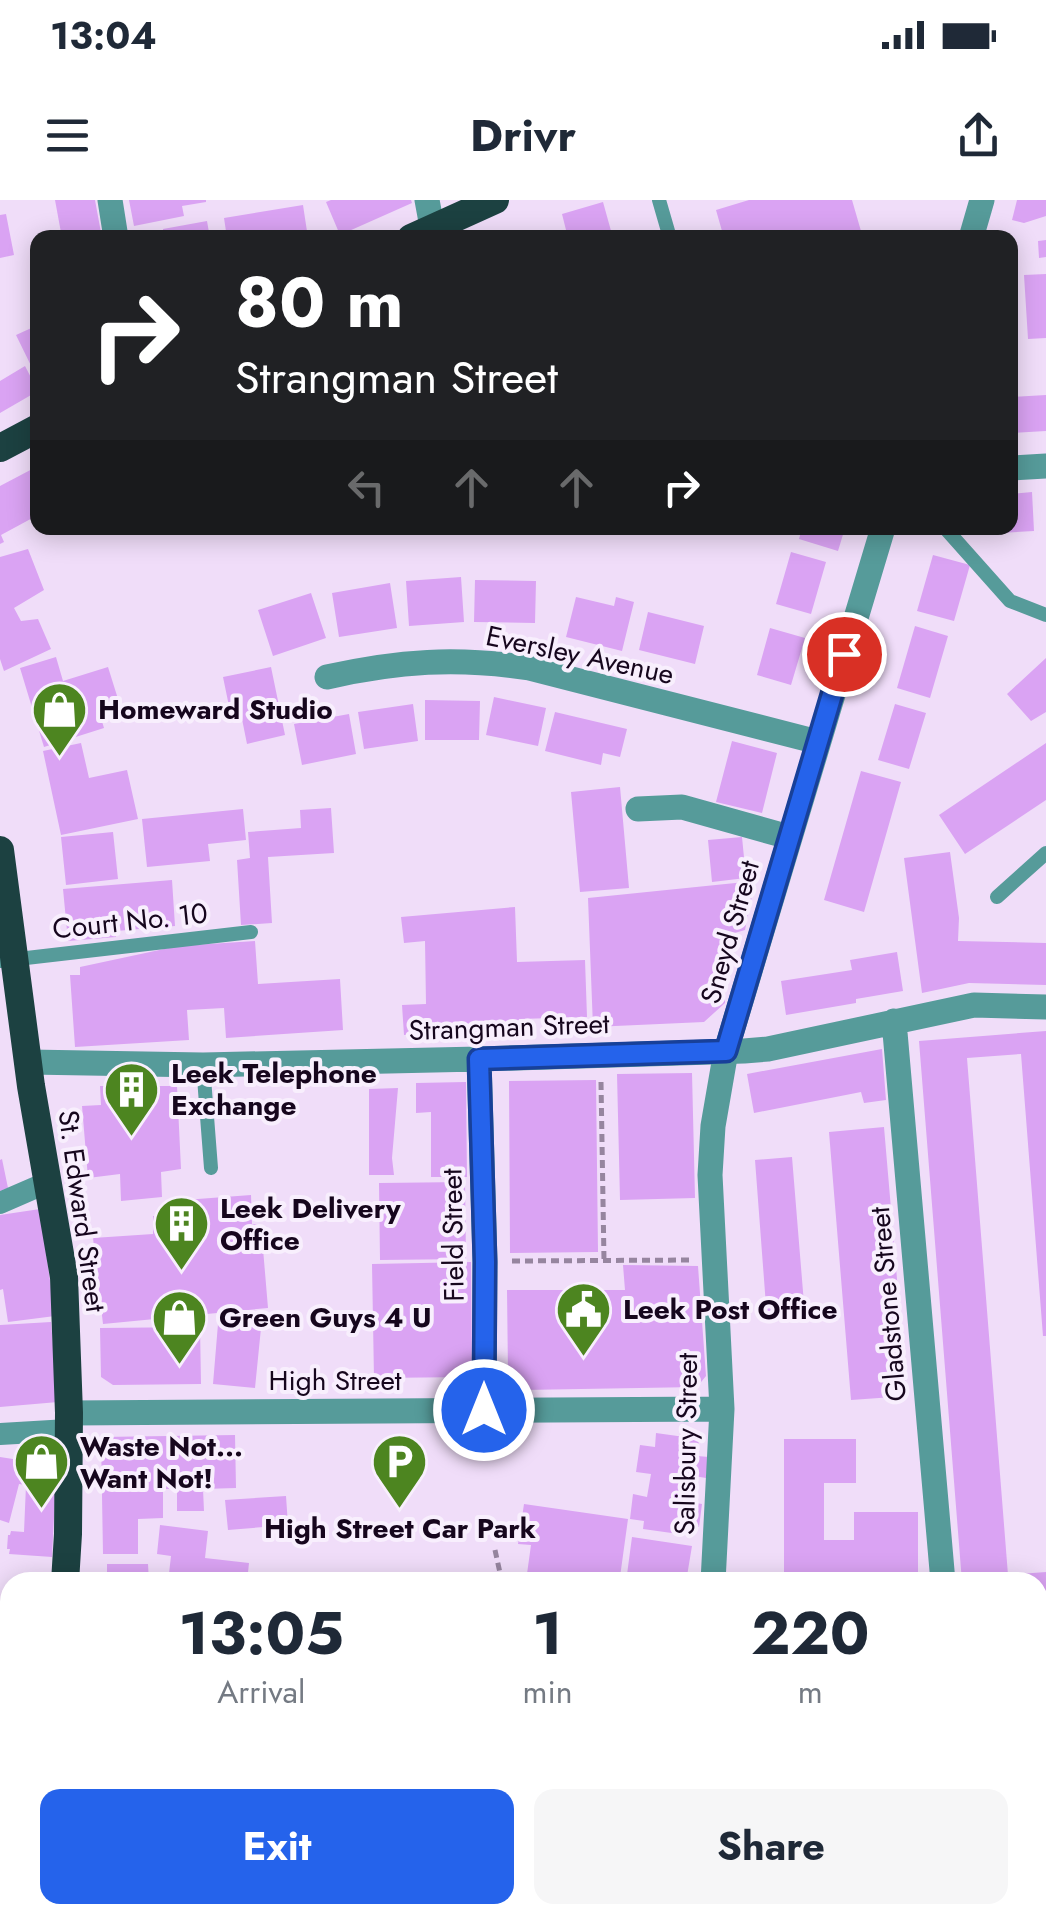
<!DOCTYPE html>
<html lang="en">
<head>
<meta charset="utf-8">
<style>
  body { margin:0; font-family:Jost,sans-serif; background:#f6f6f7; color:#1f2937; height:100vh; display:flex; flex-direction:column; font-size:38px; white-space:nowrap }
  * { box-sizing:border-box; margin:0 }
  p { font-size:32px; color:#747a83 }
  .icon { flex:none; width:55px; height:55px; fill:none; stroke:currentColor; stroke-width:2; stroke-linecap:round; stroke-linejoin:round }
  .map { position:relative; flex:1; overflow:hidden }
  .side { position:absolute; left:0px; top:1372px; width:1048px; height:352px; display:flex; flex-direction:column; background:#fff; border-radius:30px 30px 0 0; box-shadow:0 5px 25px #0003 }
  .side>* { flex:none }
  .banner { position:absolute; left:30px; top:30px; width:988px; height:305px; border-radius:20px; box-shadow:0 5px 25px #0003; background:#202124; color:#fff; overflow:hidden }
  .pin { position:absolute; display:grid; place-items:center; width:85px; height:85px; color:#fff; margin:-42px; border:5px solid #fff; border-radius:50%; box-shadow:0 2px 10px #0007 }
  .me { position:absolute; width:110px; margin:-55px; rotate:0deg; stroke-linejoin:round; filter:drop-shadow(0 0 8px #0008) }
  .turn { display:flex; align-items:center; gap:35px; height:210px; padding:0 40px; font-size:45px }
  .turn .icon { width:130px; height:130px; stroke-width:2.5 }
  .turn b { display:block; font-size:70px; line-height:85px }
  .lanes { display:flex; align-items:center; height:95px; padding:0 40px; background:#0003; justify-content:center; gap:50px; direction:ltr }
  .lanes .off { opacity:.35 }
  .eta { display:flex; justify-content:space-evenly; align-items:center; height:170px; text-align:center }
  .eta b { font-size:60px; font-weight:700; line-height:70px }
  .button { display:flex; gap:20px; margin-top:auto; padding:20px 40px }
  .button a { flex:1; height:115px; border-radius:20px; background:#2563eb; color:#fff; font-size:40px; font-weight:700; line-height:115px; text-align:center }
  .button a+a { background:#f6f6f7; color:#1f2937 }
  .status { display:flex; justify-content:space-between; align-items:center; height:70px; padding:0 50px; background:#fff; direction:ltr }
  .status svg { height:28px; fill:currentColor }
  header { display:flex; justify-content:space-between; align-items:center; height:130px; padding:0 40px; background:#fff; font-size:45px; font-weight:700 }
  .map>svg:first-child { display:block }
  .green { fill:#a7d08f }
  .building { fill:#daa3f3 }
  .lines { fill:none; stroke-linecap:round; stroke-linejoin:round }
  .path { stroke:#96859f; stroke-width:5; stroke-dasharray:8 5; stroke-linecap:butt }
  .service { stroke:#569b9a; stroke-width:14 }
  .pedestrian { stroke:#569b9a; stroke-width:22 }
  .minor { stroke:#569b9a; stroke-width:25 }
  .tertiary { stroke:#569b9a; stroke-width:25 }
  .trunk { stroke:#1c4141; stroke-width:28 }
  .route-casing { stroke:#184099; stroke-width:25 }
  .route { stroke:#2563eb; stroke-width:18 }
  .labels { text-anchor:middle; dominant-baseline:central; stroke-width:8; stroke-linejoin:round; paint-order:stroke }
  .street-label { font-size:28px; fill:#16061d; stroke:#f8effd }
  .poi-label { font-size:28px; font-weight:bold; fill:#16061d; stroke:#f8effd; text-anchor:start }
</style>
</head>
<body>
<div class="status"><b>13:04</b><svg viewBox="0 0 49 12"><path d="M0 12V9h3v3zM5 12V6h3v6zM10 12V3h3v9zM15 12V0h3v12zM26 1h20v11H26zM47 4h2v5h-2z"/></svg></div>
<header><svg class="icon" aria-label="menu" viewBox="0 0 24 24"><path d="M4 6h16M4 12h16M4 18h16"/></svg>Drivr<svg class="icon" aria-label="share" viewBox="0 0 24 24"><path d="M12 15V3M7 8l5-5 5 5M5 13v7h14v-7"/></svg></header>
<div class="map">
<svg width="1046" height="1724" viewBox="0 0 1046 1724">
  <rect width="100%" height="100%" fill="#f0ddf9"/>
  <!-- green -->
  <path class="green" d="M0,1573H10V1715H108L107,1724H0Z"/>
  <!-- building -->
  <path class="building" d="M55,0H95L102,38H62Z
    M129,0H206V2L182,6L184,16L134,26Z
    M331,0H411L412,3L340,35L326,2Z
    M749,0H852L863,38H724L716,10Z
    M1017,0H1046V16L1024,23L1012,20Z
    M603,2L613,38H568L562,14Z
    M303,5L308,38H227L224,18Z
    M6,14L14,55L0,58V15Z
    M207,21L210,38H164L163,29Z
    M1046,40V57L1039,58L1038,41Z
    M1046,74V138L1028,139L1024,75Z
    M38,125V180L16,135Z
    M25,166L38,191L0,213V181Z
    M1046,195V231L1010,233V197Z
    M38,266V315L1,335L4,342L0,344V286Z
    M1032,292L1034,331L980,334L979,328H1010V294Z
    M802,328H845L838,351L799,339Z
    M28,349L44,390L14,408L21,421L38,419L51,449L4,471L0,459V357Z
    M791,352L826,362L811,414L776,404Z
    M933,355L970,365L954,421L917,411Z
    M461,377L464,422L409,426L406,381Z
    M475,380L536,381L535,423L474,422Z
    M390,383L397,428L339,437L332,393Z
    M311,393L326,438L273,456L258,410Z
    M576,397L614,406L616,397L634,402L622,451L566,437Z
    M648,412L704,426L695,464L639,450Z
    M915,426L948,436L930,498L897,488Z
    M770,428L805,438L791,485L757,475Z
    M56,457L63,481L108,467L118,499L97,505L104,528L44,547L20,468Z
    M1046,458V512L1031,521L1007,494Z
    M271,467L285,535L247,544L240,509L230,511L223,477Z
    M494,497L546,508L538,546L486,535Z
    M425,500L480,501L479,540H425Z
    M413,504L418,541L364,549L358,512Z
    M895,504L926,513L909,569L878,560Z
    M555,512L627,529L620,557L603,553L601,565L545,551Z
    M349,514L356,554L302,565L294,524Z
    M732,541L777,553L762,613L716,602Z
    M81,543L89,578L127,570L138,619L61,635L43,551Z
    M1046,543V600L965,654L939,615Z
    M861,571L901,582L864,712L824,700Z
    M620,587L629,688L580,692L571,592Z
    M331,608L334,653L268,657L272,723L241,725L237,660L250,658L248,632L301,628L300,610Z
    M243,609L246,640L208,644L210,661L147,667L142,619Z
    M113,632L118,679L66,685L61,637Z
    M742,637L746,678L712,682L708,640Z
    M950,652L959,718L958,741L1046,743V785L969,783L922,793L904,658Z
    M172,680L175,726L116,731V737L68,741L63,689Z
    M755,681L745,730L724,736L725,803L704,822L593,827L588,698Z
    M515,707L517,762L585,760L587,817L519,819L520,830L404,835L402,805L426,804L425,741L404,743L401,717Z
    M255,741L258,784L340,779L343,830L226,838L224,808L187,810L189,840L75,847L70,775H80V767L178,746Z
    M897,752L903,791L856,799V803L786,815L781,781L852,770L850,760Z
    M1046,831V1136H1043L1021,854L967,858L1008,1375L1046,1372V1391L1038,1392V1382H962L919,841Z
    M882,849L886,900L864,903L861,892L754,913L747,874Z
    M692,873L695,998L620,1000L617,874Z
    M596,880L598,1052L510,1053L509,881Z
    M466,882L467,977H431V912L416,913V883Z
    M100,886H177L181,969L161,972L162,997L121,1001L120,974L88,978L82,906L101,905Z
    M398,888L392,958L394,975H369V889Z
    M884,927L907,1196L851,1200L829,932Z
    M792,957L805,1116L767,1119L755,960Z
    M2,959L8,988L0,991V960Z
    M465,982L466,1059L380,1060L379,983Z
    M251,995L252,1024L261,1025L268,1108L103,1124L93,1038L153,1034V1016L171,1015V1001Z
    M40,1009L55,1116L8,1122L3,1089L0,1090V1015Z
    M471,1062L472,1177L374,1178L372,1064Z
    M623,1065L698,1066L706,1176L697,1187L523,1190L508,1174L507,1090H625Z
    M51,1122L58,1202L0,1207V1125Z
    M218,1124L261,1128L255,1188L213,1184Z
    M200,1127L201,1184L113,1185L101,1177L100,1128Z
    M656,1233L699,1239L697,1256L709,1257L706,1278L694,1276L690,1302L702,1304L699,1327L687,1325L686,1335L643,1329L644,1321L630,1319L633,1294L647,1297L651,1274L636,1272L640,1245L655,1247Z
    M235,1235L236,1288L203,1289L204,1311H177V1289H163V1318L138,1319V1354H103L101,1237Z
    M784,1239H856V1283H824V1340H854V1312H918V1379H912V1382H784Z
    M0,1257L45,1264L56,1277L52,1357L9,1354L10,1349H7L8,1335H10L11,1331L24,1332L26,1285L19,1284L9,1323L0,1320Z
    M286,1296L288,1325L228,1330L225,1300Z
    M524,1304L628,1319L620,1377L587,1372L586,1382L526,1381L531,1345L518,1344Z
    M160,1325L208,1331L205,1358L249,1363L247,1382H168L171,1356L157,1354Z
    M632,1337L692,1346L686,1382H626Z
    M107,1364H148L149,1382H107Z
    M1038,1451H1046V1488L1038,1489Z
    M1038,1516H1046V1556L1038,1555Z
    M0,1657L10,1658V1699L3,1698L4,1693L0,1692Z
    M131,1715H182L180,1724H130Z
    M228,1715H253L251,1724H225Z
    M482,1715H539L540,1724H483Z
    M832,1715H873L872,1724H831Z
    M883,1715H916V1721L883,1718Z"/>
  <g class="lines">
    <!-- path -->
    <path class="path" d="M601,882L604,1060
      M512,1061L691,1060
      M495,1350L502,1382
      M0,1598L10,1600
      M60,1715L61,1724"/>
    <!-- service -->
    <path class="service" d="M659,0L670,38
      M945,328L1010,401L1046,415
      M997,697L1046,653
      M0,761L251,732
      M203,865L211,968"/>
    <!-- pedestrian -->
    <path class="pedestrian" d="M0,1003L46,983
      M0,1234L68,1230"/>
    <!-- minor -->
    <path class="minor" d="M110,0L116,38
      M427,0L432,27
      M1010,268L1046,266
      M327,477C398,461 457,457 529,468L818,542
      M638,609L682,607L789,637
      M894,821L943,1382
      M479,859L485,1061L484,1210
      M29,862L203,865L479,859L744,851L768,849L974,805L1046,807
      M1038,1426H1046
      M556,1715L564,1724
      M114,1724L115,1715
      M207,1724L209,1715"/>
    <!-- tertiary -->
    <path class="tertiary" d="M971,38L982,0
      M69,1213L722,1209
      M713,1382L722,1209L710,975L713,926L726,851L883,328
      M1038,1671L1046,1672"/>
    <!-- trunk -->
    <path class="trunk" d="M411,38L495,0
      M0,248L38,228
      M0,650L31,886L64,1077L69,1213L68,1334L65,1382
      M0,1541L10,1543
      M638,1715L647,1724"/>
  </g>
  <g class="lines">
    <defs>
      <path id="route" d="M484,1210L485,1062L479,859L726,851L844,454"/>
    </defs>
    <!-- route casing -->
    <use href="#route" class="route-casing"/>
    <!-- route -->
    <use href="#route" class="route"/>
  </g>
  <!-- icons -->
  <defs>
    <symbol id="shop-pin" viewBox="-11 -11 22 30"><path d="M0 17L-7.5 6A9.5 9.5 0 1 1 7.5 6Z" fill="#4d8520" stroke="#f8effd"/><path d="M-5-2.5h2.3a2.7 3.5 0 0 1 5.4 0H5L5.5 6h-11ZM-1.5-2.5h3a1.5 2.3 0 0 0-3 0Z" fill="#fff"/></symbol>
    <symbol id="building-pin" viewBox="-11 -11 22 30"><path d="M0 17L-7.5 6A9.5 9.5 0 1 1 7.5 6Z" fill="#4d8520" stroke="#f8effd"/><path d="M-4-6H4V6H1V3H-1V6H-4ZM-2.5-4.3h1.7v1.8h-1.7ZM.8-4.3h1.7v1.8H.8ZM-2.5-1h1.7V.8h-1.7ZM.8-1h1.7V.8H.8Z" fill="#fff"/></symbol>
    <symbol id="civic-pin" viewBox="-11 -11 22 30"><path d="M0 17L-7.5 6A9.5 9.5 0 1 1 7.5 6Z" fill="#4d8520" stroke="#f8effd"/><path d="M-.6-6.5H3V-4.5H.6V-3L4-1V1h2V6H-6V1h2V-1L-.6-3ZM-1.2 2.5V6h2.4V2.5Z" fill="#fff"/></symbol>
    <symbol id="parking-pin" viewBox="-11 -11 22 30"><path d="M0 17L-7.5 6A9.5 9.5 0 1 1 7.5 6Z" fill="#4d8520" stroke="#f8effd"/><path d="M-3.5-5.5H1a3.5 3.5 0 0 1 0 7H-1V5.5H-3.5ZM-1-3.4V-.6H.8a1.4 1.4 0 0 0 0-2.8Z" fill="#fff"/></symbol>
  </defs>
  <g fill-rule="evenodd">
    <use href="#shop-pin" x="28" y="478" width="63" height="86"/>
    <use href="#building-pin" x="100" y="858" width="63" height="86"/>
    <use href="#building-pin" x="150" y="992" width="63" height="86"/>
    <use href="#civic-pin" x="552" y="1078" width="63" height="86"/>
    <use href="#shop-pin" x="148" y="1086" width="63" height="86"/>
    <use href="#shop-pin" x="10" y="1230" width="63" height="86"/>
    <use href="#parking-pin" x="368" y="1230" width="63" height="86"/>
  </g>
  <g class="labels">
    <!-- street labels -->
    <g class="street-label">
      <text transform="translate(580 455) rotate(12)">Eversley Avenue</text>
      <text transform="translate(130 721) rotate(-6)">Court No. 10</text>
      <text transform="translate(730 732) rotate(-74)">Sneyd Street</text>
      <text transform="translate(509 827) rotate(-2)">Strangman Street</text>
      <text transform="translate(82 1011) rotate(82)">St. Edward Street</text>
      <text transform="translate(453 1035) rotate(-91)">Field Street</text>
      <text transform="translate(888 1104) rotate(-95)">Gladstone Street</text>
      <text x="335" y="1180">High Street</text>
      <text transform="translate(686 1244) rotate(-89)">Salisbury Street</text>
    </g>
    <!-- poi labels -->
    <g class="poi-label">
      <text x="98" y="509">Homeward Studio</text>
      <text x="171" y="873">Leek Telephone<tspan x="171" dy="32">Exchange</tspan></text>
      <text x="220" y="1008">Leek Delivery<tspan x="220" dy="32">Office</tspan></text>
      <text x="623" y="1109">Leek Post Office</text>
      <text x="219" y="1117">Green Guys 4 U</text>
      <text x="80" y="1246">Waste Not...<tspan x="80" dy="32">Want Not!</tspan></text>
      <text x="400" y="1328" text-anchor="middle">High Street Car Park</text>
    </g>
  </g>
</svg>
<div class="pin" style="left:844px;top:454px;background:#d93025"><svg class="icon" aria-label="arrive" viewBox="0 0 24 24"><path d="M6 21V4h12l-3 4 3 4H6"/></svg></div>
<svg class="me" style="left:484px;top:1210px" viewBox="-20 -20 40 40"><circle r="17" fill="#2563eb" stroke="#fff" stroke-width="3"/><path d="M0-11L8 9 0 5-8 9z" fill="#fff"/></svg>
<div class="banner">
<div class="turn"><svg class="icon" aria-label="right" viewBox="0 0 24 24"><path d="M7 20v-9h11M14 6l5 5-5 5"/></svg><div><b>80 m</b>Strangman Street</div></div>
<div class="lanes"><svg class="icon off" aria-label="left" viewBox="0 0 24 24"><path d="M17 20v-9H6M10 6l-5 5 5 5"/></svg><svg class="icon off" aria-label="ahead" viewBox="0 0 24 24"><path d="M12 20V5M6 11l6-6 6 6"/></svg><svg class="icon off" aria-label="ahead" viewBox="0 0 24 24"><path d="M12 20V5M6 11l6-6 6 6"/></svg><svg class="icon" aria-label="right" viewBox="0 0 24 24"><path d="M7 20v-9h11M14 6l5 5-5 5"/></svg></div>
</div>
<section class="side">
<div class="eta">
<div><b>13:05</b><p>Arrival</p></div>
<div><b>1</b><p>min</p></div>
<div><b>220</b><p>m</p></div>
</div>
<div class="button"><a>Exit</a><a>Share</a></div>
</section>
</div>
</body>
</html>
